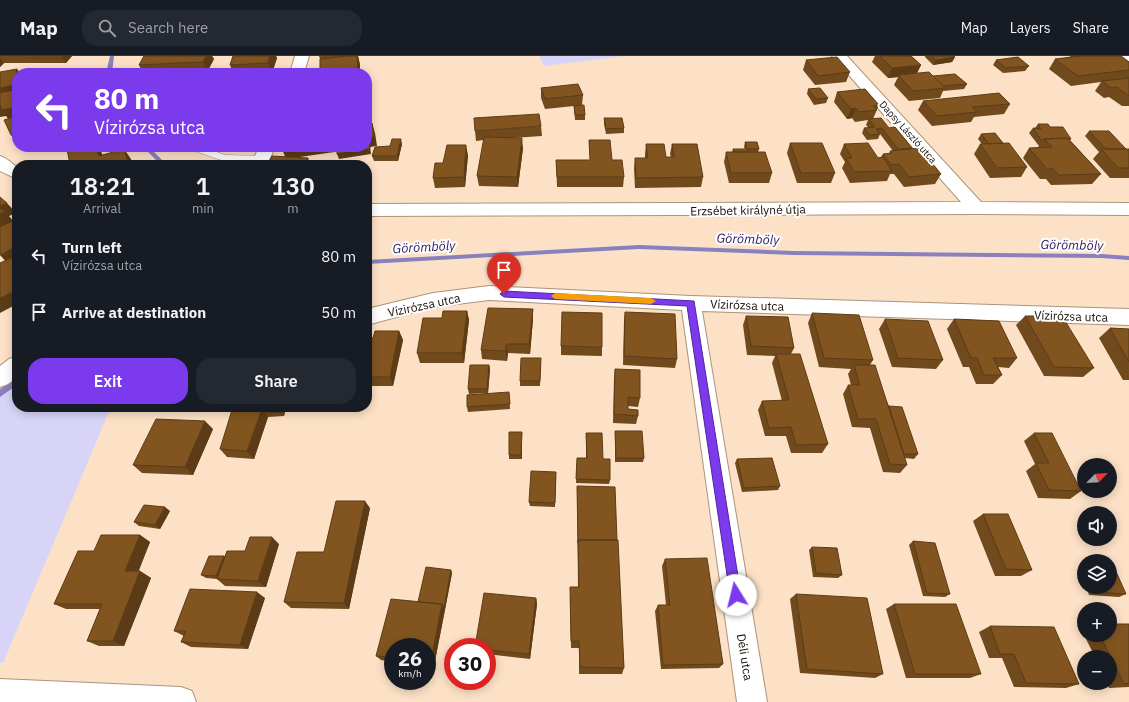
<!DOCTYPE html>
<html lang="en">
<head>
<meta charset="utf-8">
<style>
  body { margin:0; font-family:"IBM Plex Sans",sans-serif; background:#242831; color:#f1f3f6; height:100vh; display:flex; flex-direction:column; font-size:15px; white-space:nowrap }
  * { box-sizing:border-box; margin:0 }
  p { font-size:13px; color:#9ea1a6 }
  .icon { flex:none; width:22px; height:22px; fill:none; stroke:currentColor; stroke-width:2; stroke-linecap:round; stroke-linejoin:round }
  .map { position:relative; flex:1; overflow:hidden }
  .side { position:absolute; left:12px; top:104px; width:360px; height:252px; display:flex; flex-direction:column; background:#171b24; border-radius:16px; box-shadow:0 2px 10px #0003 }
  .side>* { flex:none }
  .banner { position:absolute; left:12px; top:12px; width:360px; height:84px; border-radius:16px; box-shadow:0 2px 10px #0003; background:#7c3aed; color:#fff; overflow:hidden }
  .needle { width:26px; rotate:66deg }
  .fabs { position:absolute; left:1077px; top:402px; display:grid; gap:8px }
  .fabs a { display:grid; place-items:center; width:40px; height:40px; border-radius:50%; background:#171b24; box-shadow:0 2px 10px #0003; font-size:20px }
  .speed { position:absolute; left:384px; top:582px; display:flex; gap:8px; font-size:20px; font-weight:700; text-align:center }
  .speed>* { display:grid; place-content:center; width:52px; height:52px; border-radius:50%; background:#171b24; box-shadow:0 2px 10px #0003; line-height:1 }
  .speed small { font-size:10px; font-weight:400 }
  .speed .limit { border:6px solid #d22; background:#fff; color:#111 }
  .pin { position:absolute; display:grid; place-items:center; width:34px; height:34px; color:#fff; margin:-41px -17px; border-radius:50% 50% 50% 0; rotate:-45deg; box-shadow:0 0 4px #0007 }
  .pin .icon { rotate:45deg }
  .me { position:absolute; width:44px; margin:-22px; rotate:351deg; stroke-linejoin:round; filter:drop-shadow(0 0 3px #0008) }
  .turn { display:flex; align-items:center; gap:14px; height:84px; padding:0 16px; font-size:18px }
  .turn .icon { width:52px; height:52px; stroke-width:2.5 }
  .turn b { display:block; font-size:28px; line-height:34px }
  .eta { display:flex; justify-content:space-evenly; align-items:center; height:68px; text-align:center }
  .eta b { font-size:24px; font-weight:600; line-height:28px }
  .action { display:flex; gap:8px; margin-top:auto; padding:8px 16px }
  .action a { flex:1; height:46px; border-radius:16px; background:#7c3aed; color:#fff; font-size:16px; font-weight:600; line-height:46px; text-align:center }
  .action a+a { background:#242831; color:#f1f3f6 }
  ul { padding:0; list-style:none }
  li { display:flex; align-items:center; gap:12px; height:56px; padding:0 16px }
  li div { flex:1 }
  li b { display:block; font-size:15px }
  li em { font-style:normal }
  header { display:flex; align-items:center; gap:24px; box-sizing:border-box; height:56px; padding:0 20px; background:#171b24; border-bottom:1px solid #363941 }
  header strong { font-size:19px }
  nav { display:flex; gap:22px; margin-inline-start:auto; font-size:14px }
  .search { width:280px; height:36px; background:#242831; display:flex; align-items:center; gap:10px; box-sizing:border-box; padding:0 14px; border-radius:16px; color:#9ea1a6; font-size:15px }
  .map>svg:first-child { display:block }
  .green { fill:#d8d4f8 }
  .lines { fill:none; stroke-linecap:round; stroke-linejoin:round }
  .stream { fill:#8981bd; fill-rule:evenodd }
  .lane-casing { stroke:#ac937a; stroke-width:1 }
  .street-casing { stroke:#ac937a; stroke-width:2 }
  .lane { fill:#fff; fill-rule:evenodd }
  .street { fill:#fff; fill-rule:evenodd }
  .wall { fill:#70491c }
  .shaded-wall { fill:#5b3c16 }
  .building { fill:#825520; stroke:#5b3c16 }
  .route { fill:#7c3aed; stroke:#51269a }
  .slow { fill:#f59e0b }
  .labels { text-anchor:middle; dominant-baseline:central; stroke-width:4; stroke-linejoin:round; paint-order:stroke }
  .far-street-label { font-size:10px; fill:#170e05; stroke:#fff }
  .street-label { font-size:12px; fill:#170e05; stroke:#fff }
  .water-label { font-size:13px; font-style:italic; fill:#2e1861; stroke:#fff }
</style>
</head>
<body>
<header>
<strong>Map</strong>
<div class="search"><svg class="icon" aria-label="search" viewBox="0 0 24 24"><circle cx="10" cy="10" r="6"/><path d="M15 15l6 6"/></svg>Search here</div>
<nav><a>Map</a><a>Layers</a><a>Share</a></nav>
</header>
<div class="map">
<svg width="1129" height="646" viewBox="0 0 1129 646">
  <rect width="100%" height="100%" fill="#fce1c6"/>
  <!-- green -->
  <path class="green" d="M539,0H624L544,10Z
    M17,326V351H111L3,607H0V340Z"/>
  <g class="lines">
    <!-- stream -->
    <path class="stream" d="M110,0H114L112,17H106Z
      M143,91H149L167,109H161Z
      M639,189L793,195L1101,198L1129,200V204L1101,202L793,199L639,193L367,208V204Z
      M17,321V329L0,341V333Z"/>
    <defs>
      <path id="lane" d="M188,91H203L225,99L262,100L268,103L262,106L224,105L189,93Z"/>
      <path id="street" d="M295,0H309L304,17H290Z
        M832,0H847L981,146L1129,147V159L976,158L367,160V148L961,146Z
        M1116,0H1129V5H1117L1115,2Z
        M259,91H275L267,109H251Z
        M0,100C7,102 11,107 17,111V123L0,115Z
        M489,230L691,240L1129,253V269L702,255L767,646H737L682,254L489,244L433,251L367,269V253L433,237Z
        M17,300V321L8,328L0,331V310L9,303Z
        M0,623L181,631L192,635L196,646H0Z"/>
    </defs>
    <!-- lane casing -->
    <use href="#lane" class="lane-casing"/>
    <!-- street casing -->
    <use href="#street" class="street-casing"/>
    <!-- lane -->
    <use href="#lane" class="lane"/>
    <!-- street -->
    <use href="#street" class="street"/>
  </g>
  <!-- wall -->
  <path class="wall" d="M0,0H72L66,7H4L0,11Z
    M144,0H212L214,3L207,16L183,17H143L139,9Z
    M233,0H276L277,2L272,17H233L230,9Z
    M319,0H358L360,9L320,3Z
    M875,0H911L921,9L917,17L967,28L964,33L943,35L940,42L909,45L894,29L898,21L888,22L872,6Z
    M925,0H953L955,1L952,6L933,9L925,1Z
    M1069,0H1121L1129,6V50H1122L1109,41L1104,42L1095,35L1101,26L1071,30L1049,13L1055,3L1071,1Z
    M806,4L850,16L846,26L815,29L803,14Z
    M996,4L1029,10L1025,15L1003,17L993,9Z
    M541,32L583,39L582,49L576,50L585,59V64H575L574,50L545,53L541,42Z
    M808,33L828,42L826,47L814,49L807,38Z
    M837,36L879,49L873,63L889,72L912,92L911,93L941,118L935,128L904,131L894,118H890L887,125L850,127L842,112L845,106L840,98L844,88L878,102L881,101L883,98H889L890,95H893L880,78L878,83L867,84L862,77L864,72H869L866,69L868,64L855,66L852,62L847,63L834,46Z
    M923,45L1010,48L1004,58L974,61L971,66L932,70L918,54Z
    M604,62L624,72V77L606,78L604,68Z
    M1038,68L1050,71L1071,83L1070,84L1101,118L1092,128L1051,129L1046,123H1040L1023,102L1029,92H1037L1039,90L1029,77L1033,72H1035Z
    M541,70L542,80L512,82L523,92L518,131L479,130L477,120L484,84L476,85L475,75Z
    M1089,75L1126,93H1129V122H1110L1093,103L1099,96L1085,80Z
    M981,78L1003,87L1027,111L1021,121L990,122L974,98L980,88H982L978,83Z
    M589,84L612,104L624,121L623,131H557L556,104H590Z
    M745,86L759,93L758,96L772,117L769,127H729L724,106L726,96H732L733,93H745L744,91Z
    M790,87L835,117L831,127H797L787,97Z
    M402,88L398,105H374L372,100L390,90Z
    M646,88L666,101H671L670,98L672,88L703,121L701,131L635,132L634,112L635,102H645V98Z
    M468,99L465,131L435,132L433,122L443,107Z
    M533,253V263L530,298L508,297L507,305L482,303L481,294Z
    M467,255L469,264L464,307H420L417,297L442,262Z
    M625,256L677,303L675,312L623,309L624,265Z
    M812,257L873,304L870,309L889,350L918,398L914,403L905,402L907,409L900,417L883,416L870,372L852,371L843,338L848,329H851L848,318L851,313L819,311L808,267Z
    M746,260L794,292L791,298L828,388L822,397H791L786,380H765L758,354L762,345H782L772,307L775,300L747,299L743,269Z
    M1025,260L1094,312L1083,321L1044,320L1016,269Z
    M885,263L943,304L936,313L892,311L879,273Z
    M954,263L1017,302L1009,312L998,311L1002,319L993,328H976L969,311H963L947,273Z
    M1110,272L1129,273V324H1123L1099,282Z
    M399,275L403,284L393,330H367V282H373Z
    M561,290L602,291V300L561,299Z
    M541,302L540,330H520V325Z
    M489,309L490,313L488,337L469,338L468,333Z
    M615,313L640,342L638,351L628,350V353L638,360L636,368L613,367L614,322Z
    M509,336L510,353L468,356L467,351Z
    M238,351H286L284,360L268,361L254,403L227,401L220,393Z
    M213,373L193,419L142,417L133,409Z
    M615,375L644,402L643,406H615Z
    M522,376V403H509V399Z
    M586,377L603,403L610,424L609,428L576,427L577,402H586Z
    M1034,377L1081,435L1070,443L1038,442L1026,415L1035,408L1024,385Z
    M737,403L780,430L778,434L742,436L735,407Z
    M556,420L555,451L530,450L529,446Z
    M577,430L617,484L624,612L622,618H579V592H571L570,540L578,531Z
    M370,452L349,553L291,552L284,546L324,496Z
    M170,455L160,473L139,470L134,466Z
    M983,458L1032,514L1021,520H995L973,465Z
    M140,479L150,486L138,515H140L151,522L124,590H99L87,585L100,553H66L54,548L94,495Z
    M913,485L950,538L945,541L923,540L909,489Z
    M279,488L266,531L225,530L217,523L206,522L201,519L224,500Z
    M812,491L842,519L838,522L813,521L809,494Z
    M665,503L723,608L719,612L661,613L655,555L658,549H666L662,510Z
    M1084,509V527L1078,512Z
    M451,514L452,517L434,610L427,609V591H393V606L381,604L376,600L418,546Z
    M1086,531H1110L1126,538L1119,541L1089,539Z
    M796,538L883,618L875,622L800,617L790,543Z
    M265,542L248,593L191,591L181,586L184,580L174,575Z
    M536,542L537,548L530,603L487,598V591Z
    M894,548L981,618L970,622H906L886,553Z
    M1129,568V631L1109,632L1107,627H1110V601H1095L1084,579H1110Z
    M990,570L1079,628L1066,632L1014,631L1002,602H989L979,576Z
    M1084,573V579L1082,574Z"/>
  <!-- shaded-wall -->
  <path class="shaded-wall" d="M64,0H72L66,7L62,2Z
    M204,0H212L214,3L207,16L203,6Z
    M270,0H276L277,2L272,17L268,7Z
    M358,0L360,9V17H340Z
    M955,1L952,6L933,9L936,4Z
    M0,2L4,7L0,11Z
    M921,9L916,19H898V21L888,22L892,12Z
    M17,13L20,17H17V40L0,43V32Z
    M0,50L17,51V62L9,64L6,60L0,61Z
    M856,52L852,62L847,63L851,53Z
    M372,67L375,77L377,90L370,91L371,98L339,103L337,98L369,91L286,103L282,93L298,91H367V81Z
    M17,77V86L11,79Z
    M522,82L523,92L518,131L517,121Z
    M401,83L402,88L398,105L397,100Z
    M466,89L468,99L465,131L464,121Z
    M96,91H99L101,95L106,109L99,100Z
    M124,93L131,103L133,109H117Z
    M308,102L311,109H304Z
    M7,147L16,157L9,160L14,166L0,173V150Z
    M17,190V205L9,209L0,199Z
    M17,234V248L0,257V242Z
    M533,253V263L530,298L529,288Z
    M467,255L469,264L464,307L462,297Z
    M399,275L403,284L393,330L390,321Z
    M506,288L508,297L507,305L506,295Z
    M489,309L490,313L488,337L487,333Z
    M282,351H286L284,360L281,356Z
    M262,353L268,361L254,403L247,395Z
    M205,365L213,373L193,419L185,411Z
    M522,376V403L521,399Z
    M365,445L370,452L349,553L344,547Z
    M165,451L170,455L160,473L155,469Z
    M140,479L150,486L136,522L125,515Z
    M272,481L279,488L266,531L258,525Z
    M224,500L221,524L216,520Z
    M451,514L452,517L445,554L444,551Z
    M140,515L151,522L124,590L113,585Z
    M257,536L265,542L248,593L240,589Z
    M536,542L537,548L530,603L529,598Z
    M442,548L445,554L434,610L431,605Z"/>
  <!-- building -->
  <path class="building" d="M33,0H64L62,2H31Z
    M144,0H206L203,6L139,9Z
    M233,0H270L268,7L230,9Z
    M348,0H357L358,15L340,17H320V3Z
    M880,0H911L921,9L892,12Z
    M931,0H953L955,1L936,4Z
    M1081,0H1121L1129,6V14L1078,20L1055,3Z
    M837,1L850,16L818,20L806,4Z
    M1018,1L1029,10L1006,12L996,4Z
    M17,13L15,29L0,32V16Z
    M50,15V17H39Z
    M929,16L945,32L913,35L898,19Z
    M955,18L967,28L943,30L933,20Z
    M1129,22V40L1117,31L1111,32L1102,25Z
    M578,28L583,39L545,43L541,32Z
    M820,32L828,42L816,43L808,33Z
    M17,33V51L1,54V50H0V37Z
    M865,33L879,49L873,50L877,54L859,56L856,52L851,53L837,36Z
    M999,37L1010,48L972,51L977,56L937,60L923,45Z
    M584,49L585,59H575L574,50Z
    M539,58L541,70L475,75L474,62Z
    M17,60V77L11,79L4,64Z
    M604,62H622L624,72L606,73Z
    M881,62L889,72L895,71L912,92L898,93L882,72L876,73L880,78L870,79L864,72L875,71L869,63Z
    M372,67L374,80L367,81V68Z
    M1038,68H1048L1050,71H1063L1071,83H1068L1067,82L1044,83L1042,85L1033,72L1041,73Z
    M1089,75H1109L1126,93H1106Z
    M995,77L1003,87L989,88L981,78Z
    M484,81L522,82L517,121L477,120Z
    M1067,82L1101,118L1058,119L1053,113H1047L1029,92L1052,91L1044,83Z
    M392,83H401L397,100H372L375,91L390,90Z
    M589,84H610L612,104H622L624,121H557L556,104H590Z
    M367,86H369L370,93L337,98V91H367Z
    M745,86H757L759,93H747L748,96H734L733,93H747Z
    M790,87H822L835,117H801Z
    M868,87L878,102L883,101L892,115L854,116L846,102H852L844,88Z
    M1009,87L1027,111L997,112L980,88Z
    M646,88H664L666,101H674L672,88H697L703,121L636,122L635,102H648Z
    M447,89H466L464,121L433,122L435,107H443Z
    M73,91H96L99,100L124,93L128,106L117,109H70L67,93Z
    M282,91H298L282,93Z
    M920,92L941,118L909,121L899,108L891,109L883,98L892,97L890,95Z
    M1101,93H1129V112H1118Z
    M726,96H765L772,117H731Z
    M272,100L308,102L304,109H267Z
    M0,141L7,147L0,150Z
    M0,152L5,156L0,158Z
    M17,163V190L0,199V171Z
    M15,200L17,203V234L0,242V207Z
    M488,252L533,253L529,288H506V295L481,294Z
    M443,255H467L462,297H417L423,262H442Z
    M562,256L602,257V291L561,290Z
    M625,256L675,258L677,303L624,300Z
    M812,257L859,259L873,304L824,302Z
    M746,260L788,261L794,292L751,290Z
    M1025,260H1062L1094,312L1054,311Z
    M885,263L928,265L943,304L898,302Z
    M954,263L999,265L1017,302H993L1002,319H984L977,302H971Z
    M1110,272L1129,273V306Z
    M375,275H399L390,321H367V282H373Z
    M776,298H800L828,388L796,389L791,371L769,372L762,345L789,344Z
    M521,302H541L540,325H520Z
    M470,309H489L487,333H468Z
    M854,309H875L907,409L890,408L876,363H858L848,329H860Z
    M615,313L640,314V342L628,341V353L638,354V360L614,358Z
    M509,336L510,348L467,351V339Z
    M889,350L902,351L918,398H904Z
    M238,351H282L281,356L265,357L262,353L237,354Z
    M262,353L247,395L220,393L232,354Z
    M156,363L205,365L185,411L133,409Z
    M615,375H642L644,402H616Z
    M509,376H522L521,399H509Z
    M586,377H602L603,403H610V424L576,423L577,402H587Z
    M1034,377H1052L1081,435L1049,434L1036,407H1049Z
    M772,402L780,430L744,432L737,403Z
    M531,415L556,416L555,447L529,446Z
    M577,430L615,431L617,484H578V487Z
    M336,445H365L344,547L284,546L297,496H324Z
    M144,449L165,451L155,469L134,466Z
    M983,458H1008L1032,514L1006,513Z
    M101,479H140L125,515H140L113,585H87L102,548H54L78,495H94Z
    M250,481H272L258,525L217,523L227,495H245Z
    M578,484H618L624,612L580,611L579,585H571L570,531H579Z
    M913,485L935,487L950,538L927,537Z
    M812,491L837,492L842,519L816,517Z
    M209,500H224L216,520L201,519Z
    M707,502L723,608L663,609L658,549H670L665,503Z
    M426,511L451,514L444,551L442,548L418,546Z
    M1110,511H1114L1126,538L1096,536L1094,531H1110Z
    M190,533L257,536L240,589L181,586L186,575H174Z
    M484,537L536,542L529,598L487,594V591H475Z
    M796,538L867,542L883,618L807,613Z
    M391,543L442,548L431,605H427V591H393V601L376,600Z
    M894,548H956L981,618H915Z
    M1110,568H1129V627L1124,628L1100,579H1110Z
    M990,570L1054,571L1079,628L1026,627L1014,598H1000Z"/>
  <!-- route -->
  <path class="route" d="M504,235L694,245L741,539L740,543L736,544L732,543L730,539L687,250L504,241L500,238Z"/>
  <!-- slow -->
  <path class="slow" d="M555,237L651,242L656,245L651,248L555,243L551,240Z"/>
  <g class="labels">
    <!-- far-street labels -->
    <g class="far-street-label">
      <text transform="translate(908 76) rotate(48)">Dapsy László utca</text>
    </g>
    <!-- street labels -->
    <g class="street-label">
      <text transform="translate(748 154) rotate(-1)">Erzsébet királyné útja</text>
      <text transform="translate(424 249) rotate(-12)">Vízirózsa utca</text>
      <text transform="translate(747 249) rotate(2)">Vízirózsa utca</text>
      <text transform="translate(1071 260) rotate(2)">Vízirózsa utca</text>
      <text transform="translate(745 601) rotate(81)">Déli utca</text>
    </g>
    <!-- water labels -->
    <g class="water-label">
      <text transform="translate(748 183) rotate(2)">Görömböly</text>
      <text transform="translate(1072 189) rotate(1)">Görömböly</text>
      <text transform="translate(424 191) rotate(-3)">Görömböly</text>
    </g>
  </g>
</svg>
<div class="fabs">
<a><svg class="needle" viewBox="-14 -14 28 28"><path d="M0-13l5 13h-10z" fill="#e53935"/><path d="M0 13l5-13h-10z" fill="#9ea1a6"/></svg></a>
<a><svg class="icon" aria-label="sound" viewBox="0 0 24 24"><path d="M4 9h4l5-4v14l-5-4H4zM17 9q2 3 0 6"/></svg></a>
<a><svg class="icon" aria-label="layers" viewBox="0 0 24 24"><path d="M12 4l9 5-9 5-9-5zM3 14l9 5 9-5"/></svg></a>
<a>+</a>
<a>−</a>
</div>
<div class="speed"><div>26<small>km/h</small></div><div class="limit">30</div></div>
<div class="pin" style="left:504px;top:238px;background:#d93025"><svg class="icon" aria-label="arrive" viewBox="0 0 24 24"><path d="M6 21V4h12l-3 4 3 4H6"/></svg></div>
<svg class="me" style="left:736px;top:539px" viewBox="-20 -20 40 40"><circle r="19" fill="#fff"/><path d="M0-13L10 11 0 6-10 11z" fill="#7c3aed"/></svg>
<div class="banner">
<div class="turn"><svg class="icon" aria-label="left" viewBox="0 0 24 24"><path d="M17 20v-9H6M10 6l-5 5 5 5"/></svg><div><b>80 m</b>Vízirózsa utca</div></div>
</div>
<section class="side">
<div class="eta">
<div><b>18:21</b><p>Arrival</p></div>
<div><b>1</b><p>min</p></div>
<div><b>130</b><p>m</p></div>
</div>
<ul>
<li><svg class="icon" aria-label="left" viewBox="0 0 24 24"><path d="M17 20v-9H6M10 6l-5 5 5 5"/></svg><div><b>Turn left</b><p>Vízirózsa utca</p></div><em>80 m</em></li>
<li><svg class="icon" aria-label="arrive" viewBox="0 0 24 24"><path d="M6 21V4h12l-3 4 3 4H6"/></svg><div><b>Arrive at destination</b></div><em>50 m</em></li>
</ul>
<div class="action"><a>Exit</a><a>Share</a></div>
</section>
</div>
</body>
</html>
